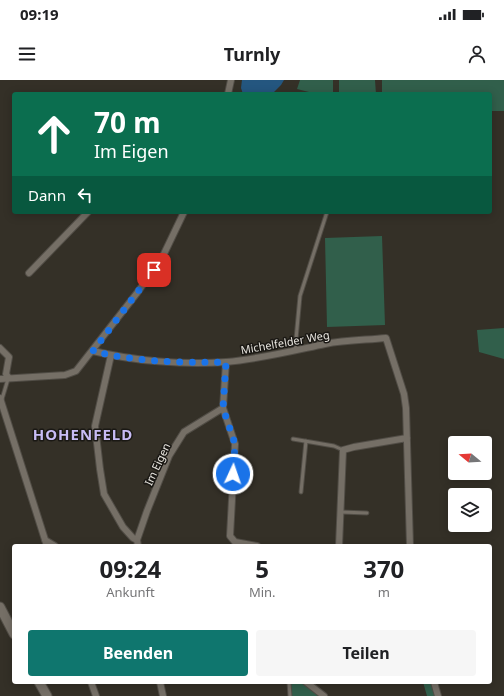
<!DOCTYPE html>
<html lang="de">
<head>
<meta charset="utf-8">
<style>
  body { margin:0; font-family:"Noto Sans",sans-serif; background:#f6f6f6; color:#202124; height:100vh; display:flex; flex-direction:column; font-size:15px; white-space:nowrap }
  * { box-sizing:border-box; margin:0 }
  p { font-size:13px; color:#757577 }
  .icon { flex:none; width:22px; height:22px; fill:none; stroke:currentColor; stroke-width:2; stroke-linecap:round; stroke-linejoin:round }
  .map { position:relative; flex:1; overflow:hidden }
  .side { position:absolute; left:12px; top:464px; width:480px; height:140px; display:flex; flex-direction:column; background:#fff; border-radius:4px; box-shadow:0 2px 10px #0003 }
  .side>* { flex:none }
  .hud { position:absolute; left:12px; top:12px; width:480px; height:122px; border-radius:4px; box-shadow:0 2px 10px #0003; background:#0b6e4f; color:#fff; overflow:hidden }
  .needle { width:26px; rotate:288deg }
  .tools { position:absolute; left:448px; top:356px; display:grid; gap:8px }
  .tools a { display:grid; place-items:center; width:44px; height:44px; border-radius:4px; background:#fff; box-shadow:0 2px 10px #0003; font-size:20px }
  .pin { position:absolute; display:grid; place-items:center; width:34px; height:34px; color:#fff; margin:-17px; border-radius:8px; box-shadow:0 2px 6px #0006 }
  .me { position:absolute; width:44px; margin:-22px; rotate:3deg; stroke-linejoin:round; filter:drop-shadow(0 0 3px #0008) }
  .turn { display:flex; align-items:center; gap:14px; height:84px; padding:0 16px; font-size:18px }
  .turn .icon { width:52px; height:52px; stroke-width:2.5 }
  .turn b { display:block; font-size:28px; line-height:34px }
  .then { display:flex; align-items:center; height:38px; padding:0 16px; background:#0003; gap:8px; font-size:15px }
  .eta { display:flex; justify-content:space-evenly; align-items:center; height:68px; text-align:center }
  .eta b { font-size:24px; font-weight:700; line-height:28px }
  .action { display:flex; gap:8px; margin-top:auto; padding:8px 16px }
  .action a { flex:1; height:46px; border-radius:4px; background:#0f766e; color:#fff; font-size:16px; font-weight:700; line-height:46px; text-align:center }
  .action a+a { background:#f6f6f6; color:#202124 }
  .status { display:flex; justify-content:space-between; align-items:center; height:28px; padding:0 20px; background:#fff; direction:ltr }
  .status svg { height:11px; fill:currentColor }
  header { display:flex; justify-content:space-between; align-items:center; height:52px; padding:0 16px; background:#fff; font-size:18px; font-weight:700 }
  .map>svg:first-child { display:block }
  .green { fill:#315f4b }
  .water { fill:#24567f }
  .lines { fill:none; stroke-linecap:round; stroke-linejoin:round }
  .lane-casing { stroke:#514d46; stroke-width:5 }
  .street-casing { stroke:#514d46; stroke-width:8 }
  .secondary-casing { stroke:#514d46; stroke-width:11 }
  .lane { stroke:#756f66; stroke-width:3 }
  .street { stroke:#756f66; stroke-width:6 }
  .secondary { stroke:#756f66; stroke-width:9 }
  .route { stroke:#1a73e8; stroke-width:7; stroke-dasharray:0 12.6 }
  .labels { text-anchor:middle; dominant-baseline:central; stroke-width:3; stroke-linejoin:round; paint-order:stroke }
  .street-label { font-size:11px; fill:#e7e4de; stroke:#1a1814 }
  .district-label { font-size:15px; font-weight:bold; letter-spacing:1px; fill:#c8bcf5; stroke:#1a1814 }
</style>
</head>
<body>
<div class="status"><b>09:19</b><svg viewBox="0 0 49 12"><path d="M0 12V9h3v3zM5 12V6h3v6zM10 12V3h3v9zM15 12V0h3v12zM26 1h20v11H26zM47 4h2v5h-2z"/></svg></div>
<header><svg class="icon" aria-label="menu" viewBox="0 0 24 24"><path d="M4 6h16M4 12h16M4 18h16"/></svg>Turnly<svg class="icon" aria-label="person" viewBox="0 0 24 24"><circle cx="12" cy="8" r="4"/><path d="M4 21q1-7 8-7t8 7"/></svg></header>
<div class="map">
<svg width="504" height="616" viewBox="0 0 504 616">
  <rect width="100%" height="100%" fill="#343027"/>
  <!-- green -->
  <path class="green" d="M300,0H333V14H317L297,9Z
    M339,0H375L376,14H339Z
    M382,0H504V31H490V14H382Z
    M382,156L385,245L327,247L325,158Z
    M504,248V279L479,272L477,250Z
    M289,602H306L324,616H290Z
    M423,602H434L438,616H427Z"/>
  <!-- water -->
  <path class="water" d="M242,0H284L281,5L272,14H243L241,8Z"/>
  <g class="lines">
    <defs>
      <path id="lane" d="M295,270L300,216L327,132
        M2,319L8,299
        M293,359L334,366L343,370
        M301,412L306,361
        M341,432L367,433
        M289,602L290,616"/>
      <path id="street" d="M228,14L231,0
        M29,193L88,132
        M0,268L9,277L6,294L8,297
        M93,271C134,281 183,285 226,282C260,279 292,271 325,264C345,260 366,260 386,258L404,314L406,328L410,466
        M111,275L95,346L100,389L104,414L123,447L133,458L137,460
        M0,299L65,295L76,291L137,213L162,178L184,132
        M0,318L47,466
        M223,328L235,364L230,456L235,462L257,466
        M45,460L55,466
        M138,466L137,460L147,431L169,376L184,352L223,328L226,282
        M339,466L343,370L354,367L407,358
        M91,602L96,616
        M160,602L163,616
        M306,602L324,616
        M434,602L438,616"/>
      <path id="secondary" d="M0,527L14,554
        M39,602L47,616"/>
    </defs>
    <!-- lane casing -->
    <use href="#lane" class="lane-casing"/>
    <!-- street casing -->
    <use href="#street" class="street-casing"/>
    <!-- secondary casing -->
    <use href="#secondary" class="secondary-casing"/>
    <!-- lane -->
    <use href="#lane" class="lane"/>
    <!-- street -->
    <use href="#street" class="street"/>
    <!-- secondary -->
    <use href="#secondary" class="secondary"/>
  </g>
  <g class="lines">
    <!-- route -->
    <path class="route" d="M154,190L93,271C136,282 181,283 226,282L223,328L235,364L233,394"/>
  </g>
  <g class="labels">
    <!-- street labels -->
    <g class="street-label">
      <text transform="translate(285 262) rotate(-10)">Michelfelder Weg</text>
      <text transform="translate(157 384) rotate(-65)">Im Eigen</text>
    </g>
    <!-- district labels -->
    <g class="district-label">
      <text x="83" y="354">HOHENFELD</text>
    </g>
  </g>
</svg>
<div class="tools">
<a><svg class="needle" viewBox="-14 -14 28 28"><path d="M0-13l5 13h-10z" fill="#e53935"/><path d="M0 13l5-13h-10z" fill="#757577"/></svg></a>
<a><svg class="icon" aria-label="layers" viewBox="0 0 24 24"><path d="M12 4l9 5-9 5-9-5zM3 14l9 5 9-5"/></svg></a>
</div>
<div class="pin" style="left:154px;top:190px;background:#d93025"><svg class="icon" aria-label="arrive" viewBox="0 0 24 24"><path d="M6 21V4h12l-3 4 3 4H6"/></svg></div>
<svg class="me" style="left:233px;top:394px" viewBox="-20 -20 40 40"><circle r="17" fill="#1a73e8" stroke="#fff" stroke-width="3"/><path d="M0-11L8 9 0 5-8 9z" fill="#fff"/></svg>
<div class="hud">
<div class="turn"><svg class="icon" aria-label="ahead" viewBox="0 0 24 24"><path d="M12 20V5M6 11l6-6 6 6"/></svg><div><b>70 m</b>Im Eigen</div></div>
<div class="then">Dann<svg class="icon" aria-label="left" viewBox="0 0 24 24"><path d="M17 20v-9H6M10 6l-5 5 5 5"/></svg></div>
</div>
<section class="side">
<div class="eta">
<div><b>09:24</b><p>Ankunft</p></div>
<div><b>5</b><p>Min.</p></div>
<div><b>370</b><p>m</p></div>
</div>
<div class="action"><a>Beenden</a><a>Teilen</a></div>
</section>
</div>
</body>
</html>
